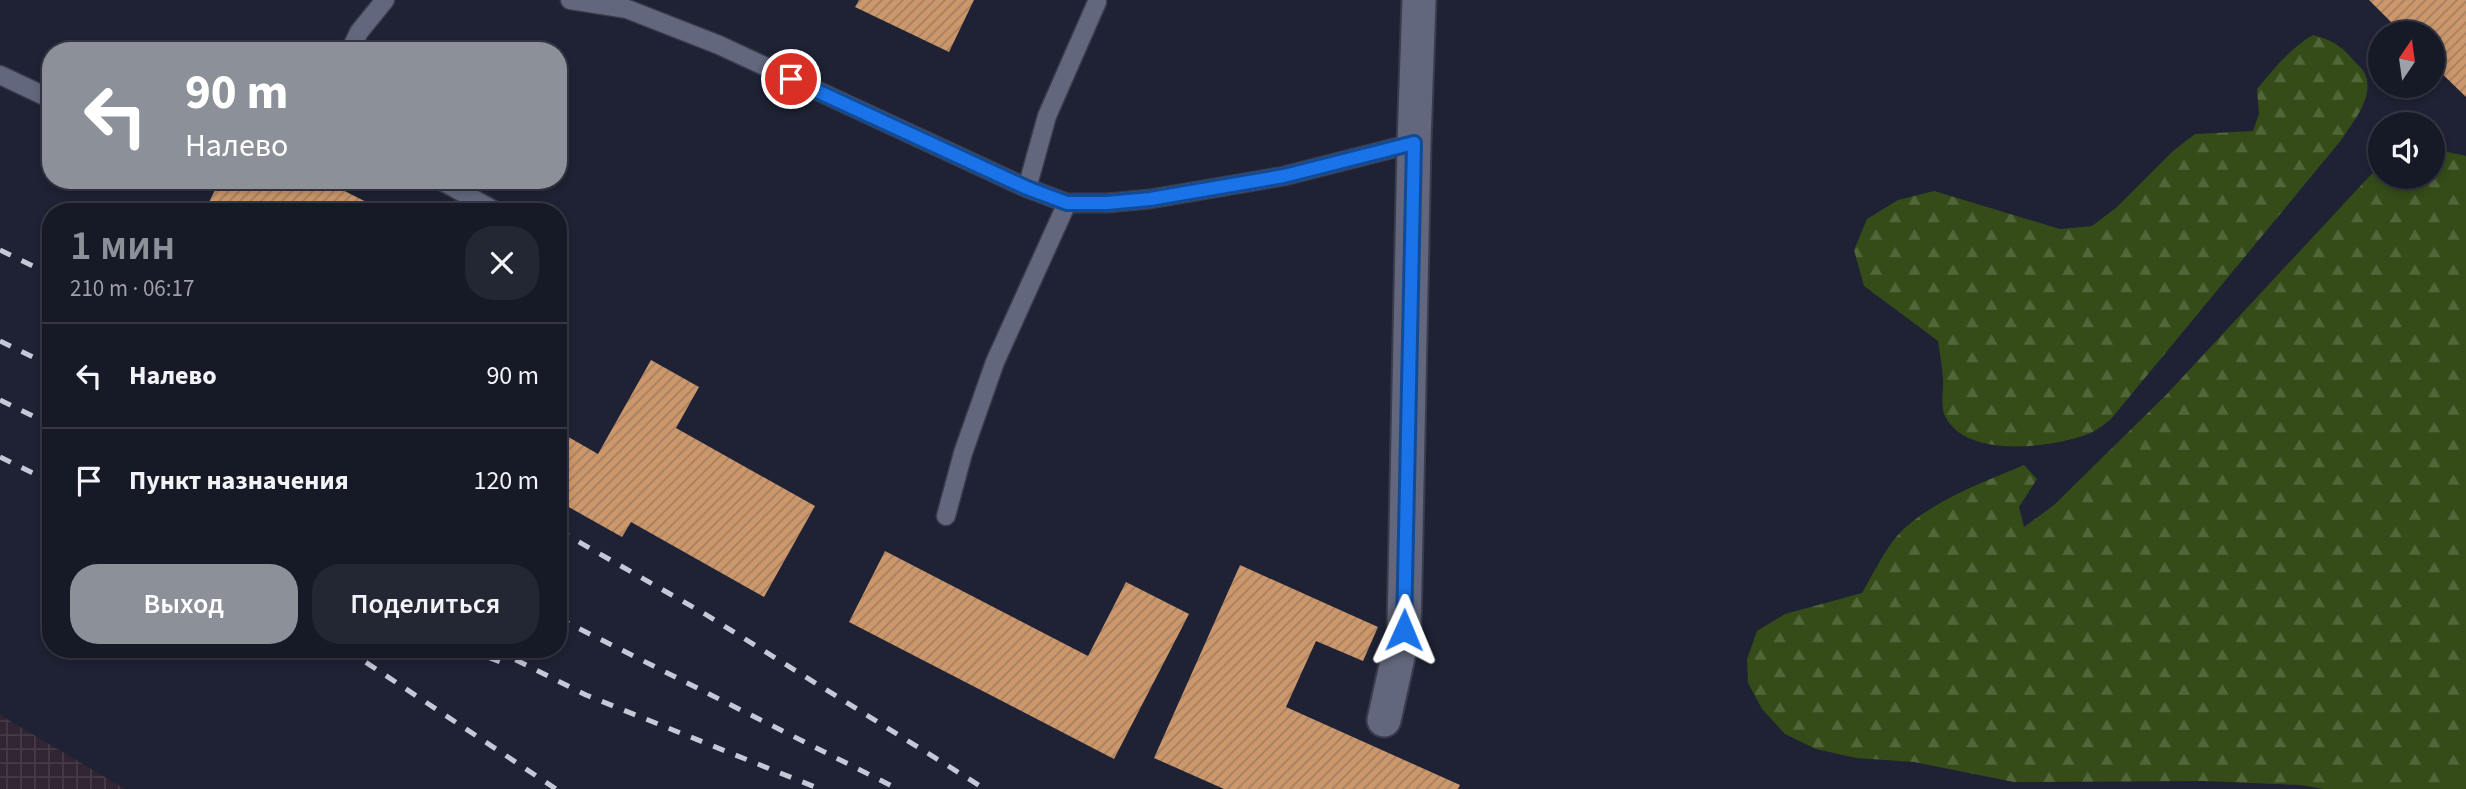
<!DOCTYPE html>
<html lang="ru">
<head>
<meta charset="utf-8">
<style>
  body { margin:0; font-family:"Source Sans 3",sans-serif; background:#232733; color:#f1f3f6; height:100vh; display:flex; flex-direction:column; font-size:26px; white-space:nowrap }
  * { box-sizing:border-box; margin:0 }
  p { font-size:23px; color:#9ea1a7 }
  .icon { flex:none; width:38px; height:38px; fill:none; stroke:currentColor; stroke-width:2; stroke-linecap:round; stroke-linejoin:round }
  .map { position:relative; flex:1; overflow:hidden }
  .drawer { position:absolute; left:42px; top:203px; width:525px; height:455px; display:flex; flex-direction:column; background:#161a27; border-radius:28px; box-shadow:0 4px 10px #0003,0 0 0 2px #353844 }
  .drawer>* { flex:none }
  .hud { position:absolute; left:42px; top:42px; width:525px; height:147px; border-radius:28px; box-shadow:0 4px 10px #0003,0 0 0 2px #353844; background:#8c9099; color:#fff; overflow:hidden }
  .needle { width:46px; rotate:13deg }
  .controls { position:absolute; left:2368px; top:21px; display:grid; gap:14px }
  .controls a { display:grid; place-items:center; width:77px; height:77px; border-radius:50%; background:#161a27; box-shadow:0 4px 10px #0003,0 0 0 2px #353844; font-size:35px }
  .pin { position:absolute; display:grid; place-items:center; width:60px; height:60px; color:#fff; margin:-30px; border:4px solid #fff; border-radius:50%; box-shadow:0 2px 7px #0007 }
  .me { position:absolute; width:77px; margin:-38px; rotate:1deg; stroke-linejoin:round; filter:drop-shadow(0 0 5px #0008) }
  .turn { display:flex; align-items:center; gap:24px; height:147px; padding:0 28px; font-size:32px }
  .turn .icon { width:91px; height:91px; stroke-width:2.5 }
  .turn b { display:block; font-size:49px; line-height:60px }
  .round { display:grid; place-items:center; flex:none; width:74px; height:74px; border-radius:28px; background:#232733 }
  .overview { display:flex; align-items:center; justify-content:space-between; height:119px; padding:0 28px }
  h1 { font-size:42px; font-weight:600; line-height:52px; color:#8c9099 }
  .cta { display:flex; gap:14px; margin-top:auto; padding:14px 28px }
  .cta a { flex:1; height:80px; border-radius:28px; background:#8c9099; color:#fff; font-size:28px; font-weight:600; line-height:80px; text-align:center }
  .cta a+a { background:#232733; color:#f1f3f6 }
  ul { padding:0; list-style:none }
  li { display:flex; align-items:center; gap:21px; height:105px; padding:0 28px; border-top:2px solid #353844 }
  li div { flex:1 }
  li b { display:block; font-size:26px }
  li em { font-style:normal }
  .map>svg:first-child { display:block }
  .industrial { fill:url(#industrial-grid) }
  .forest { fill:url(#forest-firs) }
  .building { fill:url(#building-hatch) }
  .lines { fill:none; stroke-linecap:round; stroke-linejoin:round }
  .service-casing { stroke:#393c4b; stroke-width:21 }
  .minor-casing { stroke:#393c4b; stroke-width:37 }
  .service { stroke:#62677d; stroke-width:18 }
  .minor { stroke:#62677d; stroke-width:33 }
  .rail { stroke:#c5c8d6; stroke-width:5; stroke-dasharray:12 12; stroke-linecap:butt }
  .route-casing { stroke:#114b97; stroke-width:18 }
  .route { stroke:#1a73e8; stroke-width:12 }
</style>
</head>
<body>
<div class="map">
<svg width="2466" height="789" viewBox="0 0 2466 789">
  <defs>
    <pattern id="industrial-grid" width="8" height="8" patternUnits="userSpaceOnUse" patternTransform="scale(1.75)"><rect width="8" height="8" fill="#322533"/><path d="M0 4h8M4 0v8" fill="none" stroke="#463a47"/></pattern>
    <pattern id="forest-firs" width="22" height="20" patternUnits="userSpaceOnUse" patternTransform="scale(1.75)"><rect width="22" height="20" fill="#354c18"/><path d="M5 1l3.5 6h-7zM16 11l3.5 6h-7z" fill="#52663a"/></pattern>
    <pattern id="building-hatch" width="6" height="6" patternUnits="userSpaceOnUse" patternTransform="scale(1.75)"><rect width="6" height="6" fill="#cc976b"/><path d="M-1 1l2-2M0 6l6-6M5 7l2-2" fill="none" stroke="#a47f61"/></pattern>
  </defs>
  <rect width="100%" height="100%" fill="#1e2234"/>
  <!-- industrial -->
  <path class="industrial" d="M0,715L125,789H0Z"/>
  <!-- forest -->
  <path class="forest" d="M2313,35C2332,40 2342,46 2354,61C2357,64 2363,69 2365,74C2375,96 2353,122 2342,139L2111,419C2104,424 2097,431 2088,434C2051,448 1966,459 1945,416C1940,406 1944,389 1943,379C1942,366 1940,354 1938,341L1864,286L1854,250L1867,219L1898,200L1934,191L2060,229L2092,226L2117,207L2173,151L2195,134L2253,131L2259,114L2257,89C2274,69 2290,48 2313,35Z
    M2433,149L2466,156V789H2324L2301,785L2203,781L2014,782L1914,762L1856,758L1816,749L1785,734L1762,709L1748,683L1747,659L1757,631L1785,614L1862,593C1872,576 1881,557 1893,541C1920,505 1984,482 2024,465L2037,479L2019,507L2024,527L2054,505L2166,395L2379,166L2380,177H2432Z"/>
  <!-- building -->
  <path class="building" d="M859,0H974L949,52L855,7Z
    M2369,0H2466V97L2432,64V33H2402Z
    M220,180H323L386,212H204Z
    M651,360L699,387L676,428L815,506L764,597L631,522L622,537L558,501V431L598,454Z
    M885,551L1088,656L1126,582L1189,614L1114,759L849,622Z
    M1240,565L1378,627L1363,661L1316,641L1286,707L1460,785L1458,789H1224L1154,758Z"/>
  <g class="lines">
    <defs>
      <path id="service" d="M570,0L627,9L719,45L1027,188L1067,203H1107L1150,199L1284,176L1414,143
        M350,51L359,32L385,0
        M0,75L51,99
        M440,180L497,212
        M1027,188L1047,116L1097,2
        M946,516L963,453L995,362L1067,203"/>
      <path id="minor" d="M1384,720L1404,630L1414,143L1419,0"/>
    </defs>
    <!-- service casing -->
    <use href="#service" class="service-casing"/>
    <!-- minor casing -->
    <use href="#minor" class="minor-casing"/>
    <!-- service -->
    <use href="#service" class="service"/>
    <!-- minor -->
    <use href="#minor" class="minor"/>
    <!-- rail -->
    <path class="rail" d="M0,250L51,275
      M0,341L51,366
      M0,400L51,425
      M0,457L51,482
      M558,530L705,614L985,789
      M558,618L898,789
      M346,649L556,789
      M466,649L506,664
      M494,649L586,695L820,789"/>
  </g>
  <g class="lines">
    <defs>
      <path id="route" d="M791,79L1027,188L1067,203H1107L1150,199L1284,176L1414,143L1404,630"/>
    </defs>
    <!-- route casing -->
    <use href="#route" class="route-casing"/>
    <!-- route -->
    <use href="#route" class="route"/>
  </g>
</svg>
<div class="controls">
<a><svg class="needle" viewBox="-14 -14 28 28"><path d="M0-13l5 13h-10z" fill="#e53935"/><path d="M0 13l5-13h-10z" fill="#9ea1a7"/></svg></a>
<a><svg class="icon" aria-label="sound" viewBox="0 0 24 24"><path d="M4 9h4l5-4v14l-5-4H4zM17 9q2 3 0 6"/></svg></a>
</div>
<div class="pin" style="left:791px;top:79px;background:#d93025"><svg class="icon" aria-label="arrive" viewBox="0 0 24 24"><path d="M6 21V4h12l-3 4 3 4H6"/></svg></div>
<svg class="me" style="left:1404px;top:630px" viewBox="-20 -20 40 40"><path d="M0-17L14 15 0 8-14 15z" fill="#1a73e8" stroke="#fff" stroke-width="4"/></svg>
<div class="hud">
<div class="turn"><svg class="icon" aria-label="left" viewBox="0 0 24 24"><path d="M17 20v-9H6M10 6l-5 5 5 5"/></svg><div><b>90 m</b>Налево</div></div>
</div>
<section class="drawer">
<div class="overview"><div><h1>1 мин</h1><p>210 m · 06:17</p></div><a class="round"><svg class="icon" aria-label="close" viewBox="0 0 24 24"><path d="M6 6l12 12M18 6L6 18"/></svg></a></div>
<ul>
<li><svg class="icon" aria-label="left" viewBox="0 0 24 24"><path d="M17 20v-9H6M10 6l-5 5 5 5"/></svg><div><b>Налево</b></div><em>90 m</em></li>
<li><svg class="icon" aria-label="arrive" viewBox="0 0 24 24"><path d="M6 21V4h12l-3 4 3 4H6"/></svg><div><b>Пункт назначения</b></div><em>120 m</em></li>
</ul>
<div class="cta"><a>Выход</a><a>Поделиться</a></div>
</section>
</div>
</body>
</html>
